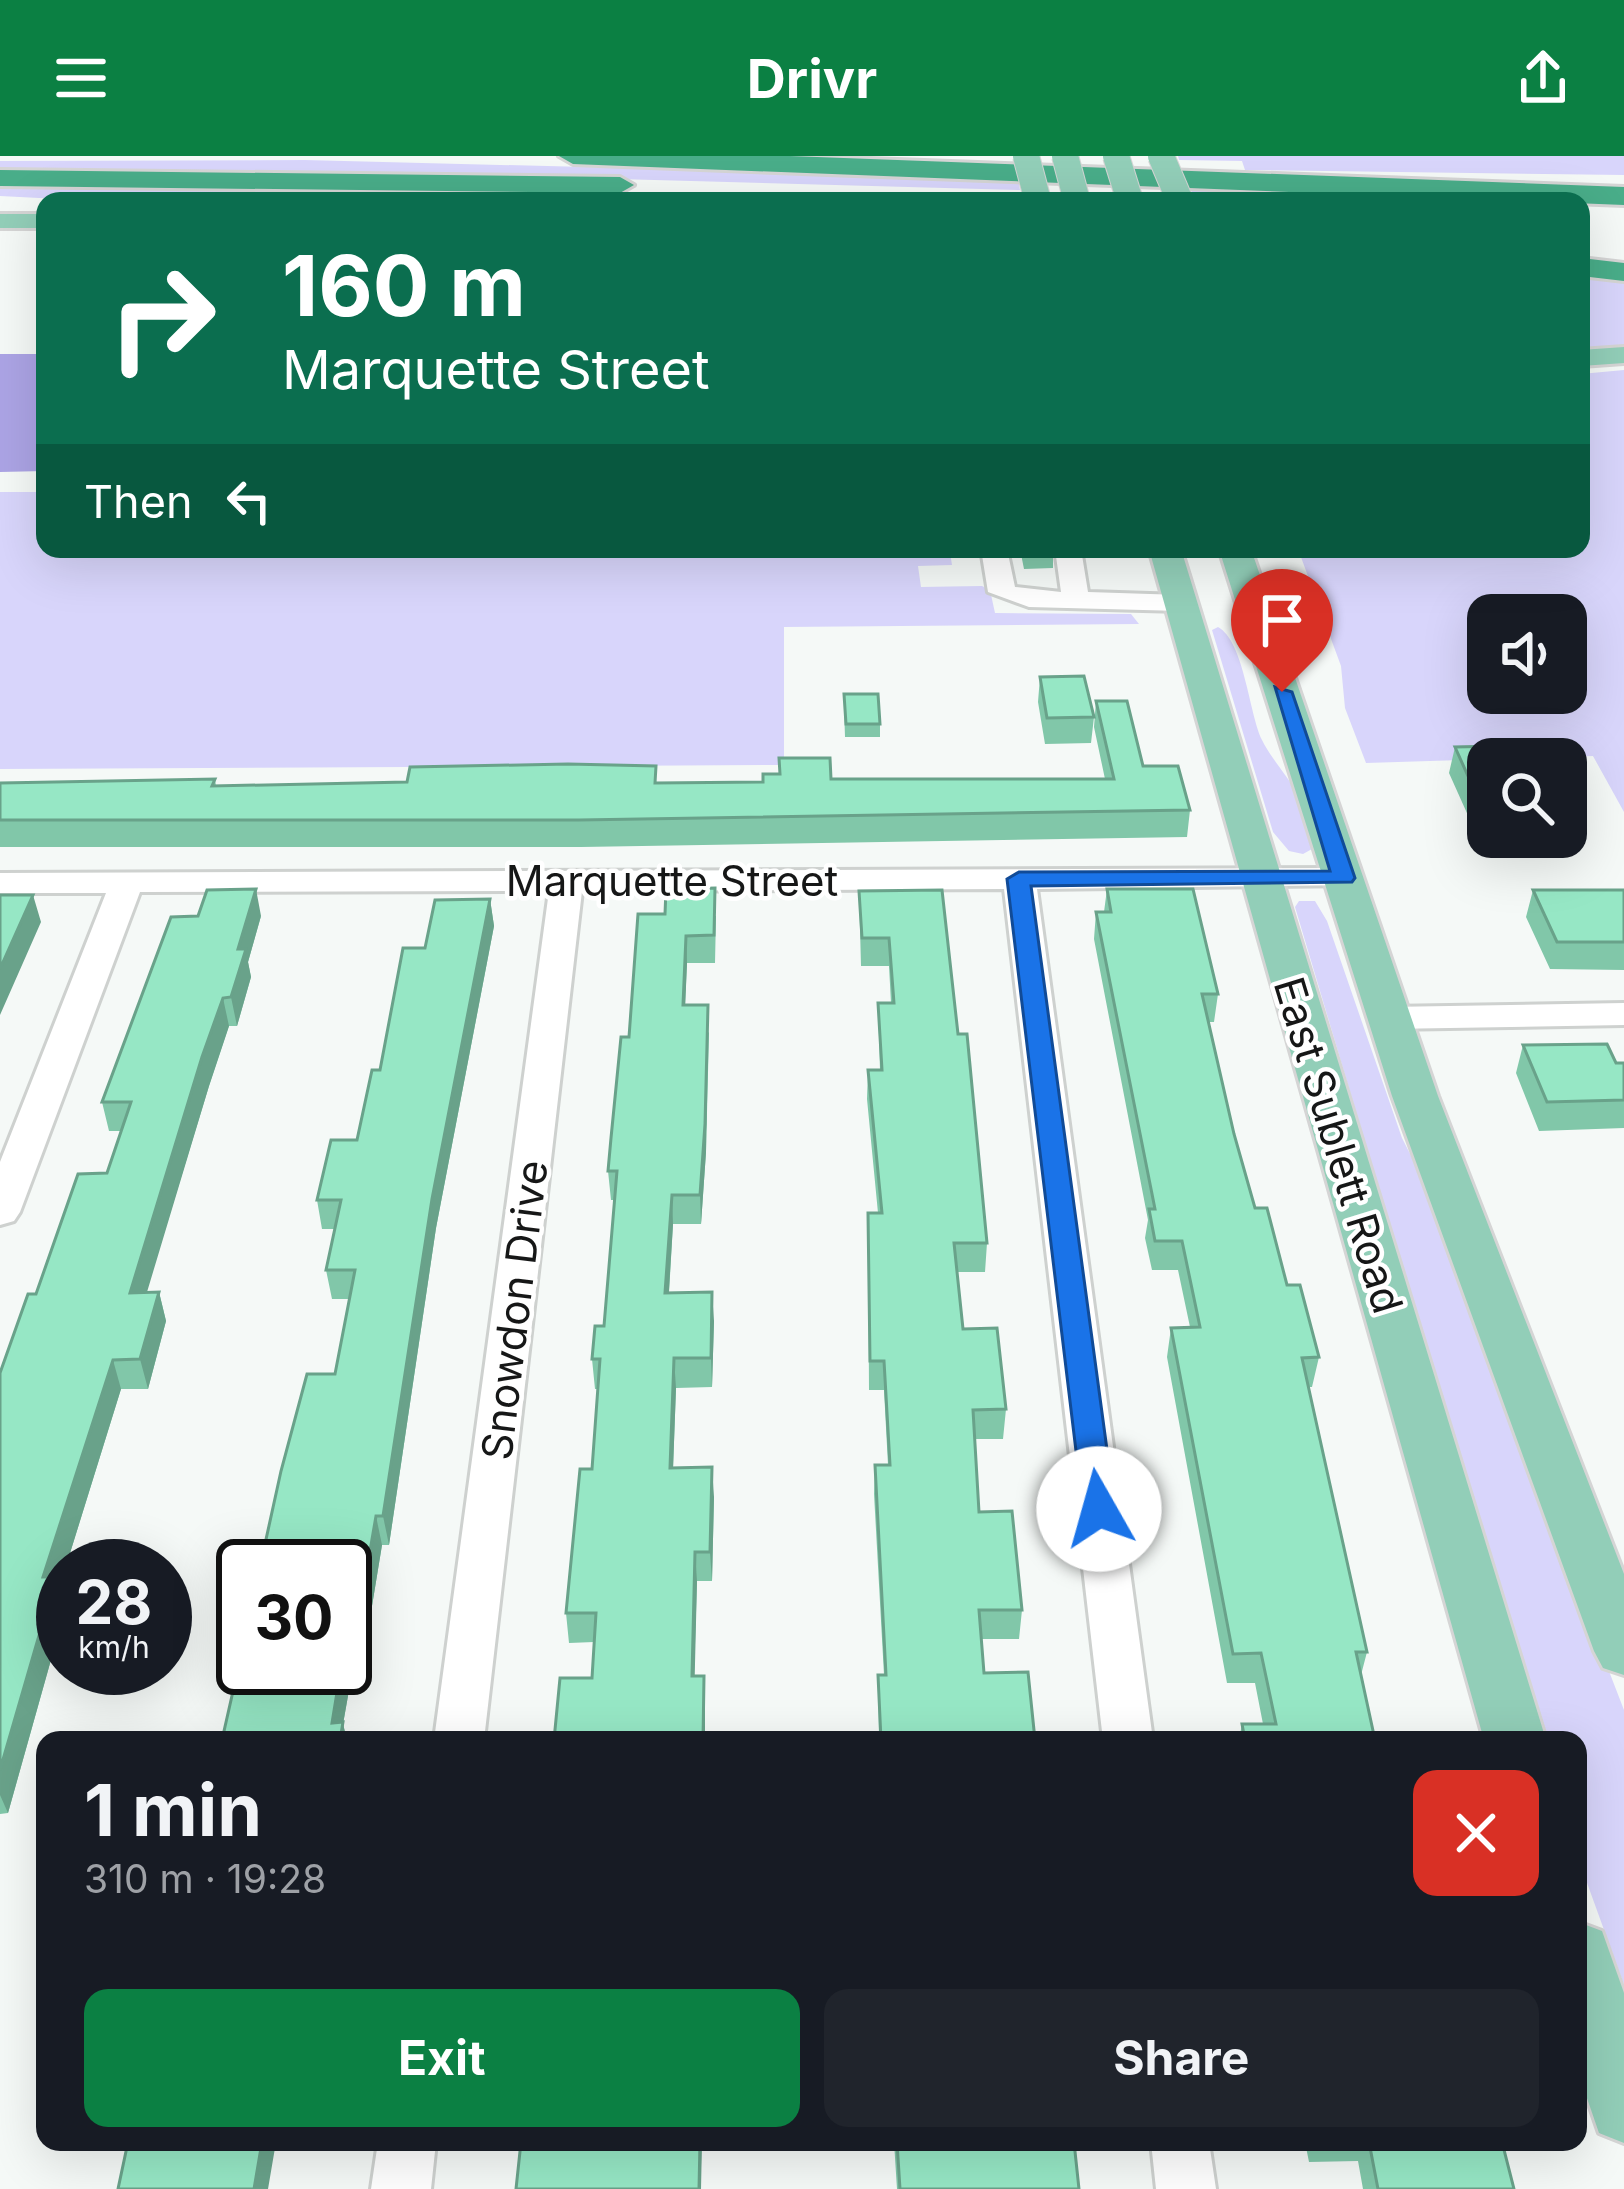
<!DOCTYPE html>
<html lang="en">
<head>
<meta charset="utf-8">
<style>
  body { margin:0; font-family:Inter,sans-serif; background:#20242c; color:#f1f3f6; height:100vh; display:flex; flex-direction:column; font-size:45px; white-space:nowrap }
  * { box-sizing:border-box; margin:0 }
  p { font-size:39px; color:#9ea1a6 }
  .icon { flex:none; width:66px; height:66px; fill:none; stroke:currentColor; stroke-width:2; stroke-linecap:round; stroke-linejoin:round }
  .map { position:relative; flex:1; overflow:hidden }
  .drawer { position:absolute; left:36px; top:1575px; width:1551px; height:420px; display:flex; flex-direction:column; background:#171b24; border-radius:24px; box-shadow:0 12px 48px #0002 }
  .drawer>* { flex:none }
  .hud { position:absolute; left:36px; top:36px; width:1554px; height:366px; border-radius:24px; box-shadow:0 12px 48px #0002; background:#0b6e4f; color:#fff; overflow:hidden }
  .tools { position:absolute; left:1467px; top:438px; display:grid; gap:24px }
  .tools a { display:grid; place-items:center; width:120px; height:120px; border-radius:24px; background:#171b24; box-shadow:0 12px 48px #0002; font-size:60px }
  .speed { position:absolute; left:36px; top:1383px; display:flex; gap:24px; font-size:60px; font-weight:700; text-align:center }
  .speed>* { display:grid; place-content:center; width:156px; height:156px; border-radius:50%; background:#171b24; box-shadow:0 12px 48px #0002; line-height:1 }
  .speed small { font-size:30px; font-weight:400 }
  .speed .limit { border:6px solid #111; border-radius:18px; background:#fff; color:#111 }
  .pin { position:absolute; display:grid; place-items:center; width:102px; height:102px; color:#fff; margin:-123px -51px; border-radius:50% 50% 50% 0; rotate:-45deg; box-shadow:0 0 12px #0007 }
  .pin .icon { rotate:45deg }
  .me { position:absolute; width:132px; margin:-66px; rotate:353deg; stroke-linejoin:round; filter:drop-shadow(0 0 9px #0008) }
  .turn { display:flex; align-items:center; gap:42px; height:252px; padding:0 48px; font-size:54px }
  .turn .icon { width:156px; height:156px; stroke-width:2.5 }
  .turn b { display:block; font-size:84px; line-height:102px }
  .then { display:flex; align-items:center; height:114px; padding:0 48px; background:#0003; gap:24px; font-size:45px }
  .round { display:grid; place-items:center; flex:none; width:126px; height:126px; border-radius:24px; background:#20242c }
  .head { display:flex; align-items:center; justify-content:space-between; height:204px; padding:0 48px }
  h1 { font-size:72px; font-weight:700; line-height:90px }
  .cta { display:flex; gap:24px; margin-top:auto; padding:24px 48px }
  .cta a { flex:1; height:138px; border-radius:24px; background:#0b8043; color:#fff; font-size:48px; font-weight:700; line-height:138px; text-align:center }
  .cta a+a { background:#20242c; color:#f1f3f6 }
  header { display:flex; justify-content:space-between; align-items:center; height:156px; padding:0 48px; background:#0b8043; color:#fff; font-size:54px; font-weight:700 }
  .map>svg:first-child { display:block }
  .green { fill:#d8d5fb; fill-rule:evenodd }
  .water { fill:#aca4e5 }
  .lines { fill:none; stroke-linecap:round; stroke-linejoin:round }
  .minor-casing { stroke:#ced1cf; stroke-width:6 }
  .major-casing { stroke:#d5d5d5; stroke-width:6 }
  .highway-casing { stroke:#d5d5d5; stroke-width:6 }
  .minor { fill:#fff; fill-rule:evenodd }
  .major { fill:#92ceb8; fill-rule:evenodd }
  .highway { fill:#49ad89; fill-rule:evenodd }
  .major-bridge-casing { stroke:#d5d5d5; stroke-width:28; stroke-linecap:butt }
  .major-bridge { stroke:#92ceb8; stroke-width:26 }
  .wall { fill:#81c7a9 }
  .shaded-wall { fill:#69a28a }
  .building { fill:#96e7c5; stroke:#69a28a; stroke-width:3 }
  .route { fill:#1a73e8; stroke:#114b97; stroke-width:3 }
  .labels { text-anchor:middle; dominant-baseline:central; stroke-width:9; stroke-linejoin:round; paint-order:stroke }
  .street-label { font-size:42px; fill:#161717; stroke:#fff }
</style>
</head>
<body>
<header><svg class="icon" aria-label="menu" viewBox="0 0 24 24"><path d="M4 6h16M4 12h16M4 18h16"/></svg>Drivr<svg class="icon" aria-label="share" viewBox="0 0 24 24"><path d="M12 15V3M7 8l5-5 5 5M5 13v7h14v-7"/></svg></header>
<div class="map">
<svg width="1624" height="2033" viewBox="0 0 1624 2033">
  <rect width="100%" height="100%" fill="#f5f9f7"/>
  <!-- green -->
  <path class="green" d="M1178,0H1624V19L1245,14L1242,5L1179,4Z
    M305,4L1018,22L1020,34L401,17H0V5Z
    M0,30H397L788,45H98L0,40Z
    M1189,30L1553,45H1236L1195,43Z
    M1581,118L1624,122V191L1581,194Z
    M1624,214V656L1593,600L1366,607L1345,552L1341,510L1298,393H1581V218ZM1488,459H1566V537H1488Z
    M0,336H45V393H933L950,396L952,409L918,410L921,431L982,430L990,434L995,457L1131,458L1139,468L784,471V609L0,613Z
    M1218,471C1244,485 1249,557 1262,584C1278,617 1322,652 1312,693L1303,698L1289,695L1273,676L1212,474Z
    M1299,745H1315L1327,765L1402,982L1438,1053L1496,1223L1624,1554V1829L1578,1702V1584H1543L1295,751Z"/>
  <!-- water -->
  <path class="water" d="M0,198H45V315L0,316Z"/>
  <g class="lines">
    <defs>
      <path id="minor" d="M981,393H1007L1015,431L1061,436L1055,393H1081L1088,436L1181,439L1195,447L1181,455L1029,451L988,436Z
        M1344,712L1361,722L1356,729L1037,733L1153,1584H1103L1004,733L582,735L484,1584H434L549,735L140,736L20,1056L14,1065L0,1069V1006L106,737H0V717Z
        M1624,847V869L1388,873L1370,862L1388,851Z
        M378,1986H436L431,2033H371Z
        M1151,1986H1209L1216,2033H1156Z"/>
      <path id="major" d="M0,58H45V72H0Z
        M1624,191V207L1581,210V194Z
        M1149,393H1181L1546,1584H1484Z
        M1219,393H1251L1438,940L1624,1418V1519L1603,1512L1594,1495L1392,940Z
        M1578,1766L1602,1775L1624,1837V1987L1599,1977L1578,1916Z"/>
      <path id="highway" d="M559,0H790L1624,31V49L573,8Z
        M0,14L620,21L634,29L620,37L0,30Z
        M1581,102L1624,107V125L1581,120Z"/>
    </defs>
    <!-- minor casing -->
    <use href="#minor" class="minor-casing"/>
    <!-- major casing -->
    <use href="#major" class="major-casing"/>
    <!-- highway casing -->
    <use href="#highway" class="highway-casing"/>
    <!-- minor -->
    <use href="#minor" class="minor"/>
    <!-- major -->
    <use href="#major" class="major"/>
    <!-- highway -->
    <use href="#highway" class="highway"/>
    <defs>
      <path id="major-bridge" d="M1026,0L1038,45
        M1065,0L1077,45
        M1116,0L1130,45
        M1161,0L1180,45"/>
    </defs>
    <!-- major-bridge casing -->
    <use href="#major-bridge" class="major-bridge-casing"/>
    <!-- major-bridge -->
    <use href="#major-bridge" class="major-bridge"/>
  </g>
  <!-- wall -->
  <path class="wall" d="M1020,393H1053V412L1024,413Z
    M1040,521L1094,561L1091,587L1045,588L1038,546Z
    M1096,545L1143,610L1190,654L1187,681L581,691H0V627L215,623L216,630L763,626L831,623H1105L1094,571Z
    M844,551L880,568V581H845Z
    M1455,591L1488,603V681H1525L1524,684H1479L1449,617Z
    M1107,733L1218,838L1214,866H1208L1234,978L1255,1052L1319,1201L1312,1231H1309L1367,1496L1361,1519L1375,1584H1239L1242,1568H1263L1255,1527H1227L1167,1201L1171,1172L1190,1171L1178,1114H1152L1145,1082L1148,1064L1094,783L1096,756H1104Z
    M1533,734H1624V814L1550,813L1526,761Z
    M859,735L958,878L987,1087L985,1116H957L963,1173L1006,1253L1003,1283H975L979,1356L1022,1454L1019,1483H981L984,1517L1035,1584H879L878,1519H884L874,1338L875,1309H888L884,1234H869L868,1057H878L867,943L868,914H880L878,847H891L889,810H861Z
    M490,743L494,770L436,1072L389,1389H382L360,1523H351L343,1568L347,1584H222L267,1522L345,1512V1410H271L265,1388L335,1218L349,1143H332L326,1114L335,1073H322L317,1044L357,984L380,914L425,792Z
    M638,758L716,760L715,807H687L685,849L709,877L706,996L701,1068H673L669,1137L714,1165L712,1231L676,1232L673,1312L714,1341L712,1425H697L694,1520H704L705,1549L592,1522L594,1486L569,1487L566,1457L592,1313L598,1233H595L592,1203L604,1170L614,1044H611L608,1015L629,881Z
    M261,760L248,806L251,821L237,870H229L209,930L146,1136H159L166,1165L148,1233H121L66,1410H63L60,1431L63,1441V1461L8,1657L0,1658V1217L36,1138L107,1017L121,975H109L102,946Z
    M1523,889L1616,907H1624V972L1539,975L1516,917Z
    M894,1986H1074L1079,2033H897Z
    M1305,1986H1502L1514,2033H1363L1358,2005L1309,2006Z"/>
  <!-- shaded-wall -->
  <path class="shaded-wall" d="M256,733L261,760L248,806L251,821L237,870L231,841L238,793Z
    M33,739L41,766L0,859V813Z
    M490,743L494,770L436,1072L389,1389L383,1360L432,1043Z
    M686,780L687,807L684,877L683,849Z
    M223,842L229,870L209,930L138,1166L130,1137L202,901Z
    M708,849L706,996L701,1068L700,1039Z
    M672,1039L673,1068L667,1166L665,1137Z
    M159,1136L166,1165L148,1233L140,1203Z
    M712,1136L714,1165L712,1231L711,1202Z
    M674,1202L676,1232L672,1341L670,1312Z
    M113,1204L121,1233L66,1410H63V1420L60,1431L63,1441V1461L8,1657L0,1639V1614L43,1421Z
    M712,1311L714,1341L712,1425L710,1396Z
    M376,1360L382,1389L360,1523L353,1494Z
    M695,1396L697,1425L694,1549L692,1520Z
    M345,1497L351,1523L343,1568L347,1584H336L332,1567L341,1512H345Z
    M704,1520L705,1549V1584H703Z
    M262,1986H276L268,2033H254Z
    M700,1986H702L701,2033H699Z"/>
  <!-- building -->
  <path class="building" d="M1023,393H1053L1054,400H1025Z
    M1084,520L1094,561L1047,562L1040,521Z
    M844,538H878L880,568H846Z
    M1096,545H1127L1143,610H1178L1190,654L579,664H0V627L215,623L212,630L407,626L410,611L568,608L656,610L655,627L763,626V618H780L779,602H830L831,623H1114Z
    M1499,590L1505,603H1488V658H1485L1455,591Z
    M715,732L714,779L686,780L683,849H708L705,968L700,1039H672L665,1137L712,1136L711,1202H674L670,1312L712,1311L710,1396H695L692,1520H704L703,1584H554L560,1522H592L596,1457H566L580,1313H592L600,1203H592L595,1170H604L617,1015H608L611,982L621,881H629L638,758H665L666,733Z
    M256,733L238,793H246L231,841L223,842L202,901L130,1137L159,1136L140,1203L113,1204L43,1421H56L0,1614V1217L28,1138H36L78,1018L107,1017L131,946H102L171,761L198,760L207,734Z
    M1107,733H1193L1218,838H1202L1234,978L1255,1052H1267L1287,1129H1300L1319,1201L1302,1202L1367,1496H1356L1375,1584H1245L1242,1568H1276L1261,1497L1233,1498L1171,1172L1200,1171L1182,1085H1155L1149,1053H1155L1096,756H1111Z
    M942,734L958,878H967L987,1087H954L963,1173L997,1172L1006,1253L973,1254L979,1356L1012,1355L1022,1454H979L984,1517L1028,1516L1035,1584H881L878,1519H886L875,1309H890L884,1205H870L868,1057H882L868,914H882L878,847H894L889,782H862L859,735Z
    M1533,734H1624V786H1557Z
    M0,739H33L0,813Z
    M490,743L432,1043L383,1360H376L353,1494H345V1410H290L294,1387L265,1388L281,1315L307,1218H335L355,1114H326L341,1044H317L331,984H357L372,914H380L403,792H425L435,744Z
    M1607,888L1616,907H1624V944L1547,946L1523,889Z
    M269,1512H341L332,1567L343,1566L340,1584H222L236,1522H267Z
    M128,1986H262L254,2033H118Z
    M521,1986H700L699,2033H516Z
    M897,1986H1074L1079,2033H900Z
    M1369,1986H1502L1514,2033H1378Z"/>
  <!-- route -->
  <path class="route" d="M1275,531L1292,536L1355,722L1352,726L1031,730L1115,1353L1099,1365L1083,1353L1007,723L1019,716L1330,715Z"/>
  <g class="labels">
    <!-- street labels -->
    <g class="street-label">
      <text x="672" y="724">Marquette Street</text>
      <text transform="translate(1339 989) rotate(73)">East Sublett Road</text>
      <text transform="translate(514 1154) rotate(-83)">Snowdon Drive</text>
    </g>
  </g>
</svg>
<div class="tools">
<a><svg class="icon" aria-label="sound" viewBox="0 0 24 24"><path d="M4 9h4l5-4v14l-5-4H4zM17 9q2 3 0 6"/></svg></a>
<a><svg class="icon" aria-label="search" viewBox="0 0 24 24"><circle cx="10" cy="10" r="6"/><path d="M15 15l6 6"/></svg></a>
</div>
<div class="speed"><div>28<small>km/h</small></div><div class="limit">30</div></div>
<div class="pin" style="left:1282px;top:536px;background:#d93025"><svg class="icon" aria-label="arrive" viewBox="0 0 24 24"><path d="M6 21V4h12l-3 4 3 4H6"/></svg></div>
<svg class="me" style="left:1099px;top:1353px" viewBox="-20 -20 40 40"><circle r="19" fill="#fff"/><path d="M0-13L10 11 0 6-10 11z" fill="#1a73e8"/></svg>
<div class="hud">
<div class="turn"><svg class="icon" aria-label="right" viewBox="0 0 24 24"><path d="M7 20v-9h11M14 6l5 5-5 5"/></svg><div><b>160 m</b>Marquette Street</div></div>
<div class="then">Then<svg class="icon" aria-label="left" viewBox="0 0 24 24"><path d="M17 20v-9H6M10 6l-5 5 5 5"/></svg></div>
</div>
<section class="drawer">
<div class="head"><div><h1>1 min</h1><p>310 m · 19:28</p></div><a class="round" style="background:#d93025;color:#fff"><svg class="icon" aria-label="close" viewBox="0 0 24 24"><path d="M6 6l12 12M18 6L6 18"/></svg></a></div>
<div class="cta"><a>Exit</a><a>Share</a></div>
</section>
</div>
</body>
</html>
